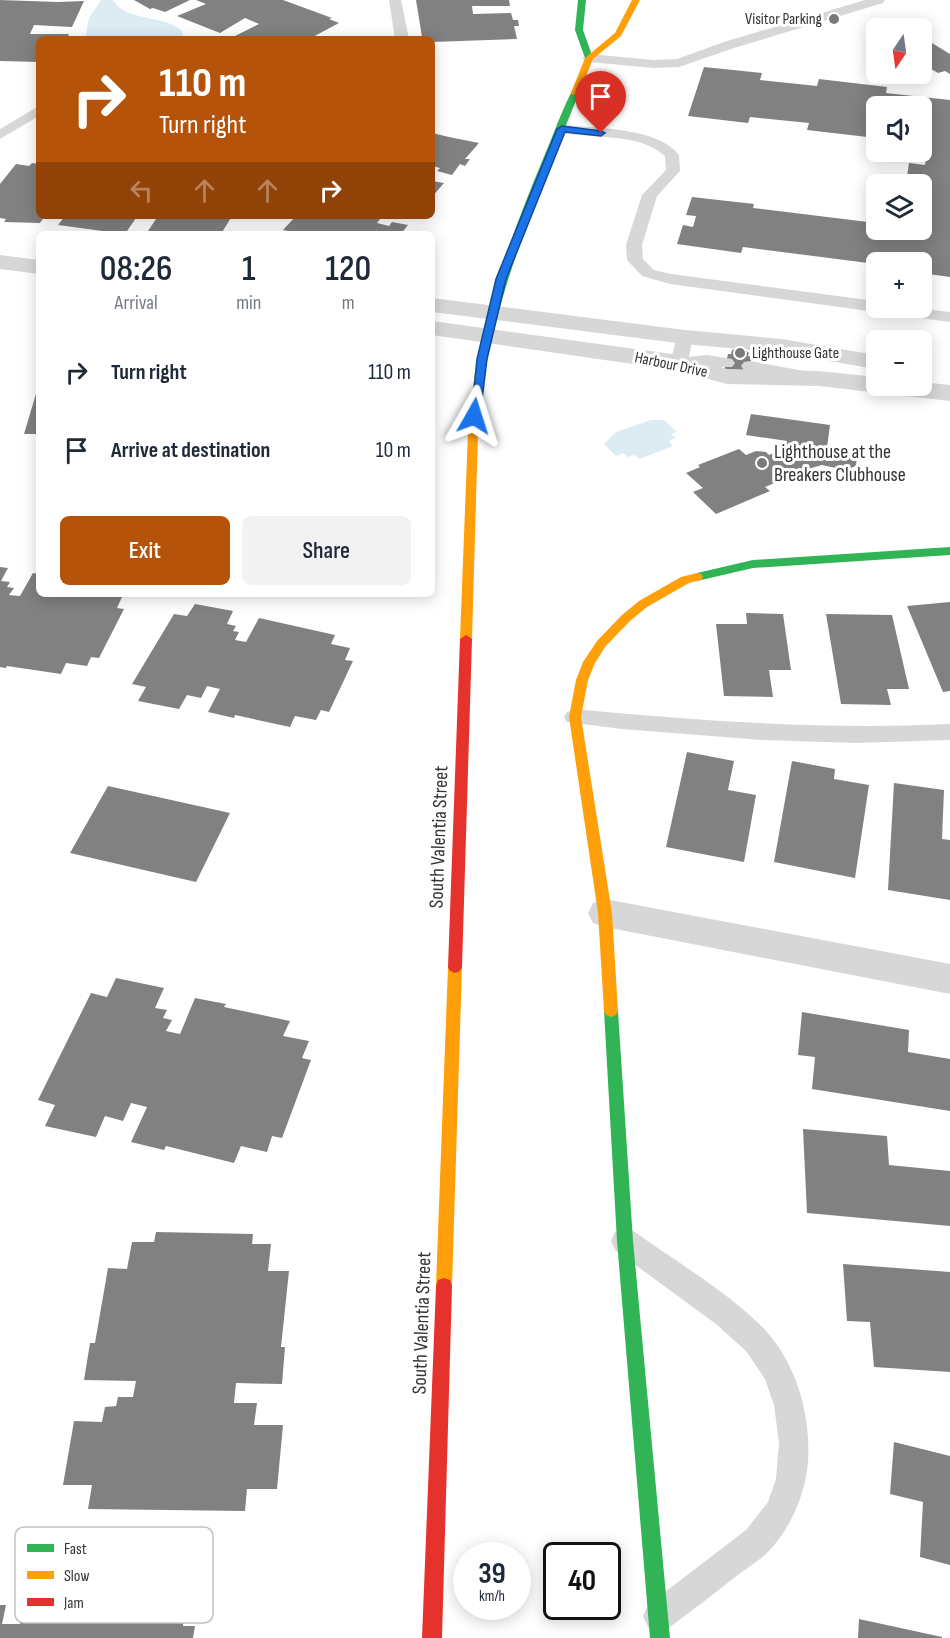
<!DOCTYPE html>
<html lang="en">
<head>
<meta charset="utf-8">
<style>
  body { margin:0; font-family:"Sofia Sans Condensed",sans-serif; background:#f2f2f3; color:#1f2937; height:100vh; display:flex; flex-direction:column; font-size:22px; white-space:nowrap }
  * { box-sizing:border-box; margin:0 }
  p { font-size:20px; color:#747a83 }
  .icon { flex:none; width:33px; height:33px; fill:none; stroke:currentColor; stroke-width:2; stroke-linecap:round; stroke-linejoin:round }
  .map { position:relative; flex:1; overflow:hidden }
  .side { position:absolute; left:36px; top:231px; width:399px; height:366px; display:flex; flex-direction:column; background:#fff; border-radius:9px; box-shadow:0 3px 15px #0003 }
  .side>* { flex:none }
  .banner { position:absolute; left:36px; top:36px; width:399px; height:183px; border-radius:9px; box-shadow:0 3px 15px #0003; background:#b45309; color:#fff; overflow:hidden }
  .needle { width:39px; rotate:193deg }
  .tools { position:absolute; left:866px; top:18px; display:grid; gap:12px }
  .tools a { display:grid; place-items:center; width:66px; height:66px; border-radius:9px; background:#fff; box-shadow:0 3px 15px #0003; font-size:30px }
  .speed { position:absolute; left:453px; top:1542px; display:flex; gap:12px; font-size:30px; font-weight:700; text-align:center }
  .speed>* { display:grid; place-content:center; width:78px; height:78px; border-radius:50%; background:#fff; box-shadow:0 3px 15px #0003; line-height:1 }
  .speed small { font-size:15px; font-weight:400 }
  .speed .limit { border:3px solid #111; border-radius:9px; background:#fff; color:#111 }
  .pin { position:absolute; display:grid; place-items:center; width:51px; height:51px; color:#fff; margin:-62px -26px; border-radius:50% 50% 50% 0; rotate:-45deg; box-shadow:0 0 6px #0007 }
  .pin .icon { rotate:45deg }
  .me { position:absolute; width:66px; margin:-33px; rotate:6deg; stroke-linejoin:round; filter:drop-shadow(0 0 4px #0008) }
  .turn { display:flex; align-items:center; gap:21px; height:126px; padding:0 24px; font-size:27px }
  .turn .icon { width:78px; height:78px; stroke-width:2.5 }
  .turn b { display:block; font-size:42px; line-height:51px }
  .lanes { display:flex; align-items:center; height:57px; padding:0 24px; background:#0003; justify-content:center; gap:30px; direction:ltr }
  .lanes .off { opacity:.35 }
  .eta { display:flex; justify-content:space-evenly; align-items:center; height:102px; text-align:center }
  .eta b { font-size:36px; font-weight:600; line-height:42px }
  .button { display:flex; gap:12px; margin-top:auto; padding:12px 24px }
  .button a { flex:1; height:69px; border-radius:9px; background:#b45309; color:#fff; font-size:24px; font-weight:600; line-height:69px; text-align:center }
  .button a+a { background:#f2f2f3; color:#1f2937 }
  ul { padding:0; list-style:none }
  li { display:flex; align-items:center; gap:18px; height:78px; padding:0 24px }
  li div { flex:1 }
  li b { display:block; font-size:22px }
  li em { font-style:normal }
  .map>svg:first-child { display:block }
  .water { fill:#ddebf3 }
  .building { fill:#818181 }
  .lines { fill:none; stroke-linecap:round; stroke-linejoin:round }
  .lane { fill:#d7d7d7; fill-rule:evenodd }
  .street { fill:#d7d7d7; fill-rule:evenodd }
  .fast { fill:#30b455; fill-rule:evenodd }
  .slow { fill:#ff9f0a; fill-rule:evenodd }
  .jam { fill:#e5322d; fill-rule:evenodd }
  .route { fill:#1a73e8; stroke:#114b97; stroke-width:1.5 }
  .poi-dot { fill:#7a7a7a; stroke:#fff; stroke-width:2 }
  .labels { text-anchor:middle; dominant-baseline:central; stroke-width:6; stroke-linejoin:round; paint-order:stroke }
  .far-poi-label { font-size:16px; fill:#333; stroke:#fff; text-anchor:end }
  .far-street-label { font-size:16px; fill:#333; stroke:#fff }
  .poi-label { font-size:20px; fill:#333; stroke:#fff; text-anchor:start }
  .street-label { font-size:20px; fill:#333; stroke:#fff }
  .key { fill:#fff; stroke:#c2c2c2; stroke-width:1.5 }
  .key-label { font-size:16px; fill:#333 }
</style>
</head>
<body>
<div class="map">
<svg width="950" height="1638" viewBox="0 0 950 1638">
  <rect width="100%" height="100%" fill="#fff"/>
  <!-- water -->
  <path class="water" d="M101,0H113C125,22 164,14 182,31L183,39H85L89,18Z
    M651,420H664L677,432L671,434L676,438L669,441L673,446L640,459L634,455L628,457L623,453L616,456L604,444L616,432Z"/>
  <!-- building -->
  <path class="building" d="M0,0L58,2L84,1L72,27L34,25L30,34H69L67,39H39V62L0,61Z
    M134,0H190L165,12L153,8L150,9Z
    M196,0H283L332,18L329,19L339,23L309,39H237L233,37L259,24L245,18L220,33L177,16L206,4Z
    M416,0H509L510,6H472L473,14L511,13L513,20H518L519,26H514L517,39L432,42V39L422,37Z
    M932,43L950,54V74L945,71L938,73L921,63V46Z
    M704,67L762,73L760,80L817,86L819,79L887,87L886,93L950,100V277L921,273V262H876V264L743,247L741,253L677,244L683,225L693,227L696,216L686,215L692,197L754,204L753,208L876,223V230H921V184H906L909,163L925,165L928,137L921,136V106H876V138L807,130L809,123L750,117L748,123L688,116Z
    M432,133L449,137L479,143L465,159H470L465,166L460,164L452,175L437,171L440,168L432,166Z
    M32,163L39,164V216H45L40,223L4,222L6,219L0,218V184L16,164L29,166Z
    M432,181L444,183L432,197Z
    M65,216H134L133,218H136L125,234L58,225Z
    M158,216H232L221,234H146Z
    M296,216H364L380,219L377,223L389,226L392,222L408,225L401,234H285L288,231L283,230Z
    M737,348L744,349L749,353L748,356L752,357L748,374L724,371L728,354H731L732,350Z
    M38,387L39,434H24Z
    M751,414L830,425L827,448L848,449L857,456L856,466L845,470L822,465L808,469L765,487L770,491L716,514L693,492L703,488L686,473L700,467L698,465L739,449L746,455L756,451L766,452L769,455L786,448L787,441L746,435Z
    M0,567L8,568L1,581L10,582L7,587L14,588L9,595L20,596L33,573L39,574V594H103L122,597L117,608L124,609L99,658L91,657L87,666L66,663L61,674L7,666L6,668L0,667Z
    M950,602V691L943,692L907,606Z
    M195,604L233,611L227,624L236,626L233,631L239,632L235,640L246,642L259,618L335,635L331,644L350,648L345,660L353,661L329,712L321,710L316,720L295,716L290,727L235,715L234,718L208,712L220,689L207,686L201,698L187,695L179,709L138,701L146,687L132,684L174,614L187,616Z
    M746,613L783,614L791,670H769L773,697L724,696L716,624H747Z
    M826,614L892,615L909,689H887L891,705L841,704Z
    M687,752L734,761L728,790L756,795L744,862L666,847Z
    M792,761L835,769L834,779L869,785L855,878L774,862Z
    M894,783L944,790L942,839L950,840V900L888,890Z
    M108,786L230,813L196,882L70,853Z
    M116,978L164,988L155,1008L167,1010L163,1018L172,1020L166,1031L180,1034L195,998L226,1004L224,1007L290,1021L283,1036L309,1041L302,1058L311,1060L282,1138L272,1136L267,1152L241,1146L234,1163L166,1146L164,1150L131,1142L147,1107L131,1103L123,1121L105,1116L96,1137L45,1126L55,1105L38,1100L91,993L107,997Z
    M802,1012L909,1030L908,1052L950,1059V1111L812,1089L815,1057L798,1055Z
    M803,1129L887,1136L889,1165L950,1171V1226L807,1213Z
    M156,1232L253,1234L252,1244H271L268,1271H289L281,1347H285L282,1384L236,1383L234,1403H257L254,1425H283L277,1489H247L245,1511L88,1509L92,1485H63L74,1421L102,1422L105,1407L116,1406L118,1397H133L136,1381L84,1380L90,1343H95L108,1268L127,1269L132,1242H154Z
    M843,1264L950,1272V1372L874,1367L870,1322L847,1321Z
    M894,1442L950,1456V1565L920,1557L923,1502L890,1494Z
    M31,1563L72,1564L71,1569L157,1572L153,1596L186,1597L183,1626H195L193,1638H0V1605H6L2,1624H20Z
    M859,1619L942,1637V1638H858Z"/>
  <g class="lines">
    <!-- lane -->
    <path class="lane" d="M389,0H401L409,39H395Z
      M865,0H885L883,3L734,48L679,67L654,68L589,62L582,58L589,54L654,60L677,59L724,42Z
      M39,106V116L0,139V129Z
      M562,125C594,128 658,127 679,155L680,171L657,196L642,245L643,259L654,270L671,274L876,301V308H917L950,312V322L670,284L642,276L627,260L626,245L642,195L666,170L665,156C637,131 591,140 557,132L555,129L557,126Z
      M685,332L693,337L689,357L707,355L732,359L735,363L732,367H673L670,363L677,337Z
      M750,361L804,371L810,372L813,376L810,380L804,381L744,370L741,366L744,362Z
      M575,709C700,721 824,730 950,724V740L856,743L762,740L622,729L567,722L564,717L567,712Z
      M625,1228L635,1232C675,1261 733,1295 766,1331C797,1365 811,1416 808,1462C805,1495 791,1528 768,1552C760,1560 748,1567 739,1574C716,1592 693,1610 670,1627L659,1632L648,1627L643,1616L648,1605L746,1530L768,1502L776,1479L779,1443L774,1405L765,1379L746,1351L716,1324L615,1250L611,1241L615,1232Z"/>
    <!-- street -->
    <path class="street" d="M0,255L39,260V274L0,269Z
      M432,298L685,330L782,339L876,355V369L782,353L685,344L432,312Z
      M432,321L679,355L727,369L819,371L876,377V386H921V382L950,385V401L819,386L727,384L674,370L432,335Z
      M605,899L950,964V994L605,927L593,923L588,913L593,903Z"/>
    <!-- fast -->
    <path class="fast" d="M578,0H586L583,30L593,58L589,60L585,58L575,30Z
      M572,91L579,93C542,185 503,274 485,372L484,374H476L475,372C489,298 514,228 543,159C553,136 561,112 572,91Z
      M950,547V555L753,568L697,581L691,577L697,573L753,560Z
      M611,1005L616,1007L618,1011L633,1241L670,1638H650L617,1241L604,1011L606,1007Z"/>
    <!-- slow -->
    <path class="slow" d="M632,0H640L621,36L593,59L579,93L572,95L571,93L585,58L615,33Z
      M480,369L485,372L478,432L472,639L466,643L460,639L468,432L475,372Z
      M697,573L701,574L703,577L701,580L689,583L647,607L630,621L605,647L595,663L588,680L581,717L612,913L618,1011L616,1015L611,1017L606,1015L604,1011L598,913L569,717L576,680L583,662L597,641L622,615L639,601L681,577Z
      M455,961L460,963L462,967L452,1286L450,1292L444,1294L438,1292L436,1286L448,967L450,963Z"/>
    <!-- jam -->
    <path class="jam" d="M466,635L472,639L462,967L460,971L455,973L450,971L448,967L460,639Z
      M444,1278L450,1280L452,1286L442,1638H422L436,1286L438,1280Z"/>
  </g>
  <!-- route -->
  <path class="route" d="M562,126L601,131L605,133L601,136L565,132L506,279L487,359L480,416L478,419H471L477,359L496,279L557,129Z"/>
  <!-- markers -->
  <g class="poi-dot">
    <circle cx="834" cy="19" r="6"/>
    <circle cx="740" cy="353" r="6"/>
    <circle cx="762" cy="463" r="6"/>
  </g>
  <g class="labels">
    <!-- far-poi labels -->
    <g class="far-poi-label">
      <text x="822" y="19">Visitor Parking</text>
      <text x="752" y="353" text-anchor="start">Lighthouse Gate</text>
    </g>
    <!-- far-street labels -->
    <g class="far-street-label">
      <text transform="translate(671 365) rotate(12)">Harbour Drive</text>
    </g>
    <!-- poi labels -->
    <g class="poi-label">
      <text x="774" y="452">Lighthouse at the<tspan x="774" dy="23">Breakers Clubhouse</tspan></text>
    </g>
    <!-- street labels -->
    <g class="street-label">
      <text transform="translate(439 837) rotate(-88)">South Valentia Street</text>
      <text transform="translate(422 1323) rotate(-88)">South Valentia Street</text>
    </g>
  </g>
  <!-- legend -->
  <rect x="15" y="1527" width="198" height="96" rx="9" class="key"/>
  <rect x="27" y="1544" width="27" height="8" fill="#30b455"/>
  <rect x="27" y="1571" width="27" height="8" fill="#ff9f0a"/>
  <rect x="27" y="1598" width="27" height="8" fill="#e5322d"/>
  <g class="key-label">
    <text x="64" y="1554">Fast</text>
    <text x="64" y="1581">Slow</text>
    <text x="64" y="1608">Jam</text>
  </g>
</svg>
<div class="tools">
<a><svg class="needle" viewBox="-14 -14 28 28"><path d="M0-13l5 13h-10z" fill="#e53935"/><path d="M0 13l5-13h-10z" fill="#747a83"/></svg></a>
<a><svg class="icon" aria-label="sound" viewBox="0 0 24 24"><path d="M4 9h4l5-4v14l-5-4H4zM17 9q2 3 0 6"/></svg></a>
<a><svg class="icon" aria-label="layers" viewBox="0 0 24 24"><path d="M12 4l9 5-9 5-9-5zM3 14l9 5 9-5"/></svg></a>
<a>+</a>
<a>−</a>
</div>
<div class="speed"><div>39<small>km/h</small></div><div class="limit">40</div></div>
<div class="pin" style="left:601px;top:133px;background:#d93025"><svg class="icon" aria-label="arrive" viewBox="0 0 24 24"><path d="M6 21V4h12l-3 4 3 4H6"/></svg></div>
<svg class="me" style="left:474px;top:416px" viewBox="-20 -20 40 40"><path d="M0-17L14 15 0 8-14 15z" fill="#1a73e8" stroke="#fff" stroke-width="4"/></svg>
<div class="banner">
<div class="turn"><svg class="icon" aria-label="right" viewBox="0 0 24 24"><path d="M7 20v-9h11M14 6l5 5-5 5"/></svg><div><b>110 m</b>Turn right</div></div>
<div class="lanes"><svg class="icon off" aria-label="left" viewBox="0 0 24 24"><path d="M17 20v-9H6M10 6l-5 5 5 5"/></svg><svg class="icon off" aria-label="ahead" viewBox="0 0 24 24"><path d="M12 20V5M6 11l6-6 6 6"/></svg><svg class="icon off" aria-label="ahead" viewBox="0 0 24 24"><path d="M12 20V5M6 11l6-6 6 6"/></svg><svg class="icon" aria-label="right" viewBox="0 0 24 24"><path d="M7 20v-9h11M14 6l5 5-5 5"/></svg></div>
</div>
<section class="side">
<div class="eta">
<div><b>08:26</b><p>Arrival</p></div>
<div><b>1</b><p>min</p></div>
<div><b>120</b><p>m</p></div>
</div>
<ul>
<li><svg class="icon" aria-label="right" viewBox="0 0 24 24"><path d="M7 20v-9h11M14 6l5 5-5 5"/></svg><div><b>Turn right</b></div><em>110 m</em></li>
<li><svg class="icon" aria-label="arrive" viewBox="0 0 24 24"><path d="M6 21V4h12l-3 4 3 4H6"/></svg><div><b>Arrive at destination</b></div><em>10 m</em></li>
</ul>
<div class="button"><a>Exit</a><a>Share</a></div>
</section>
</div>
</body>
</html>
